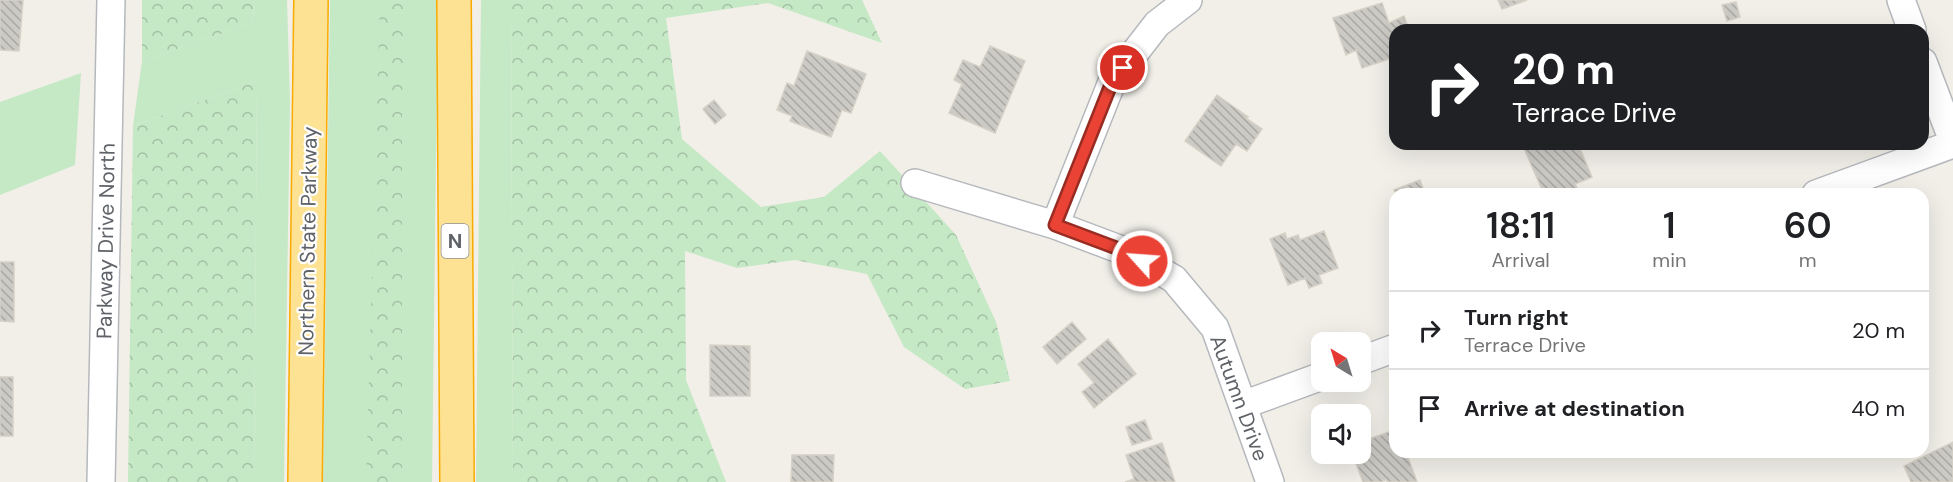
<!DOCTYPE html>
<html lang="en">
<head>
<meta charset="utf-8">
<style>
  body { margin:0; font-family:"DM Sans",sans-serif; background:#f6f6f6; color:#202124; height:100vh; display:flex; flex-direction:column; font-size:22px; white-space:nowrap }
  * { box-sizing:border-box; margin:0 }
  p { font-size:20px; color:#757577 }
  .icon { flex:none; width:33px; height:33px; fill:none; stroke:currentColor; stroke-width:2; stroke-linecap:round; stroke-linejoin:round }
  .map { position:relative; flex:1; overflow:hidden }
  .sheet { position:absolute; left:1389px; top:188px; width:540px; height:270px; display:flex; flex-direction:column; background:#fff; border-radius:18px; box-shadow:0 6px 24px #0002 }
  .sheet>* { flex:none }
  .hud { position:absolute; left:1389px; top:24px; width:540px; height:126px; border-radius:18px; box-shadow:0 6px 24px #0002; background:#202124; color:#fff; overflow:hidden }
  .needle { width:39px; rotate:322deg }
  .tools { position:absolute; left:1311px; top:332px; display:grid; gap:12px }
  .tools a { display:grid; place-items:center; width:60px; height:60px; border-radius:12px; background:#fff; box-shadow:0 6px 24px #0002; font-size:30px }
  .pin { position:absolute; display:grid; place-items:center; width:51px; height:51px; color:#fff; margin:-26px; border:3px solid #fff; border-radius:50%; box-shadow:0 2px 6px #0007 }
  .me { position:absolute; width:66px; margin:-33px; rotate:296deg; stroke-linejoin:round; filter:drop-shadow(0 0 4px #0008) }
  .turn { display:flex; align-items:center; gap:21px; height:126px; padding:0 24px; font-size:27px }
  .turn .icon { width:78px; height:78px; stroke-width:2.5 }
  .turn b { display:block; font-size:42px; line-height:51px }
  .eta { display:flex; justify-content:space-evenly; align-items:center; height:102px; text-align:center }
  .eta b { font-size:36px; font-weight:600; line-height:42px }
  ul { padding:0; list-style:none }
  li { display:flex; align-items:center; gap:18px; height:78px; padding:0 24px; border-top:2px solid #e0e0e0 }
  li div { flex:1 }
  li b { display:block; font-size:22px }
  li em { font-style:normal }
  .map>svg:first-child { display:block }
  .green { fill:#c5e8c5 }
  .forest { fill:url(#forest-crowns) }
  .building { fill:url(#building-back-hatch); stroke:#d6d1c6; stroke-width:1.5 }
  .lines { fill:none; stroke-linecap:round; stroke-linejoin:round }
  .minor-casing { stroke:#b5b8bc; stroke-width:30 }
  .motorway-casing { stroke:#f9ab00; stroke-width:36 }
  .minor { stroke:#fff; stroke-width:27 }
  .motorway { stroke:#fde293; stroke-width:33 }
  .route-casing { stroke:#982c22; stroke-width:15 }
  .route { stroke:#ea4335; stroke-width:10 }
  .labels { text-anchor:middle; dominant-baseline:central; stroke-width:4.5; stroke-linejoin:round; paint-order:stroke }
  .shield { fill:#fff; stroke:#8f9295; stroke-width:1.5 }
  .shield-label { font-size:20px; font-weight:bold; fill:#5f6368 }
  .street-label { font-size:21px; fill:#5f6368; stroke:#fff }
</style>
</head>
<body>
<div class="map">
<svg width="1953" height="482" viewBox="0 0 1953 482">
  <defs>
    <pattern id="forest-crowns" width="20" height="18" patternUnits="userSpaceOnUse" patternTransform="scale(1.5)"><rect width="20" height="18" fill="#c5e8c5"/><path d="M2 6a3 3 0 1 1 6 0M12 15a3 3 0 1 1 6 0" fill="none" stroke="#a3c0a4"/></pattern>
    <pattern id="building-back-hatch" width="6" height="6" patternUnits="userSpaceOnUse" patternTransform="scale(1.5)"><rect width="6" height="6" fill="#cccac5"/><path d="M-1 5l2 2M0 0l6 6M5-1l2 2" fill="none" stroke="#a9a8a4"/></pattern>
  </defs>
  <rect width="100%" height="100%" fill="#f1efe8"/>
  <!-- green -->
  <path class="green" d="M254,0H287L290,103L284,482H254L257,81L133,126L142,61L253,23Z
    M330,0H438L432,482H323Z
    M481,0H511L513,482H476Z
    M81,73L75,165L0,195V102Z"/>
  <!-- forest -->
  <path class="forest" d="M142,0H254L253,23L142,61Z
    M380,0H405L402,105V482H366Z
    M511,0H862L882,43L768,3L666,18L682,139L761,207L824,197L880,151L956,235L996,322L1010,381L965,389L904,347L867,274L795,260L737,268L685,251L686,380L726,482H513Z
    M257,81L254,482H128L133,126Z"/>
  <!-- building -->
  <path class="building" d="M0,0H23L19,51L0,50Z
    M1498,0H1527L1502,9Z
    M1736,2L1740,17L1727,21L1722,5Z
    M1382,3L1389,23L1404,16L1409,30H1395V57L1362,68L1356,50L1346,55L1333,18Z
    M990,46L1025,61L995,133L949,113L962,84L954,80L963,60L980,67Z
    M807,51L866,74L851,113L842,110L831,137L790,121L792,116L777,110L787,83L794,86Z
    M1217,95L1248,117L1246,118L1262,129L1247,151L1236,144L1221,166L1185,141Z
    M714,100L726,115L715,124L703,109Z
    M1528,144H1552L1554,148L1563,144H1578L1592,177L1575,184L1579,192L1576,194H1555L1554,190L1544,194L1523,146Z
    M1420,180L1425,194H1396L1394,190Z
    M1324,231L1338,268L1319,275L1322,283L1309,288L1305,278L1288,285L1270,239L1285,233L1287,239L1298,235L1300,240Z
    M0,262H14V322L0,321Z
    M1072,322L1086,339L1057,364L1043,347Z
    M1108,339L1136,374L1094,408L1082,392L1094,383L1078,364Z
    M710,345L750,346V396H710Z
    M0,377H13V436H0Z
    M1145,420L1152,439L1132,445L1126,427Z
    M1395,430V452H1406L1417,482H1387L1386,480L1381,482H1363L1352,453H1360V442Z
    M1953,442V482H1911L1904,466Z
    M1162,443L1175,482H1125L1134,479L1126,455Z
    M792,455H834L833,482H791Z"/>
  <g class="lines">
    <defs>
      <path id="minor" d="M1901,0L1912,30
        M1923,62L1953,141
        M915,183L1055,225L1127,252L1174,279L1215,328L1270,482
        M1816,194L1953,144
        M1055,225L1112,82L1157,24L1188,0
        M1360,361L1395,348
        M1243,405L1322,376
        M101,482L111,0"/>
      <path id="motorway" d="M454,0L457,482
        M305,482L311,0"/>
    </defs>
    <!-- minor casing -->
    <use href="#minor" class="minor-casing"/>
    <!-- motorway casing -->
    <use href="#motorway" class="motorway-casing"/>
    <!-- minor -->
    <use href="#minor" class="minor"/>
    <!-- motorway -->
    <use href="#motorway" class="motorway"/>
  </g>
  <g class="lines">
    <defs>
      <path id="route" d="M1123,68L1112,82L1055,225L1127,252L1142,261"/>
    </defs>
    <!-- route casing -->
    <use href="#route" class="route-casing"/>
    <!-- route -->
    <use href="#route" class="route"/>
  </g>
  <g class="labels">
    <!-- shield labels -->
    <rect class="shield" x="441.5" y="224" width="27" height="34" rx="4.5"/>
    <g class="shield-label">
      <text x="455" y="241">N</text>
    </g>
    <!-- street labels -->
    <g class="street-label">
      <text transform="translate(106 241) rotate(-89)">Parkway Drive North</text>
      <text transform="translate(308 241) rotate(-89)">Northern State Parkway</text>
      <text transform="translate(1239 398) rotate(70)">Autumn Drive</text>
    </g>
  </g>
</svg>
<div class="tools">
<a><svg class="needle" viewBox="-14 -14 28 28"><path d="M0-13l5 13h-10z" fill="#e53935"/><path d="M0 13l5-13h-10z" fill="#757577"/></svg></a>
<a><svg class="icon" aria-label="sound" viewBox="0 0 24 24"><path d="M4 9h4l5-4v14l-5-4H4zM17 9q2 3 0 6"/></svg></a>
</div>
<div class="pin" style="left:1123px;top:68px;background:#d93025"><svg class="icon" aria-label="arrive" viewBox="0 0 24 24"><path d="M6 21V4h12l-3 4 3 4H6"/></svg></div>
<svg class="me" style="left:1142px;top:261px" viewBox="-20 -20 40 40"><circle r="17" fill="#ea4335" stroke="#fff" stroke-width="3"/><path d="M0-11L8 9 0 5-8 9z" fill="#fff"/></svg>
<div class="hud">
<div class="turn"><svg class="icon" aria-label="right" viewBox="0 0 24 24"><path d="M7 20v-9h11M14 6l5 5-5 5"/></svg><div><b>20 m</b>Terrace Drive</div></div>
</div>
<section class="sheet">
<div class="eta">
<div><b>18:11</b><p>Arrival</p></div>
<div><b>1</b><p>min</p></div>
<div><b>60</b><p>m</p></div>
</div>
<ul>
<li><svg class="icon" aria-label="right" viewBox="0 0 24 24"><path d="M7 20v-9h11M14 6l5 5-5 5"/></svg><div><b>Turn right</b><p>Terrace Drive</p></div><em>20 m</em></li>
<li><svg class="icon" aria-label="arrive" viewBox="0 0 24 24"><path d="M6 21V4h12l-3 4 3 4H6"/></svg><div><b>Arrive at destination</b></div><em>40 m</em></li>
</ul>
</section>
</div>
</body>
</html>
